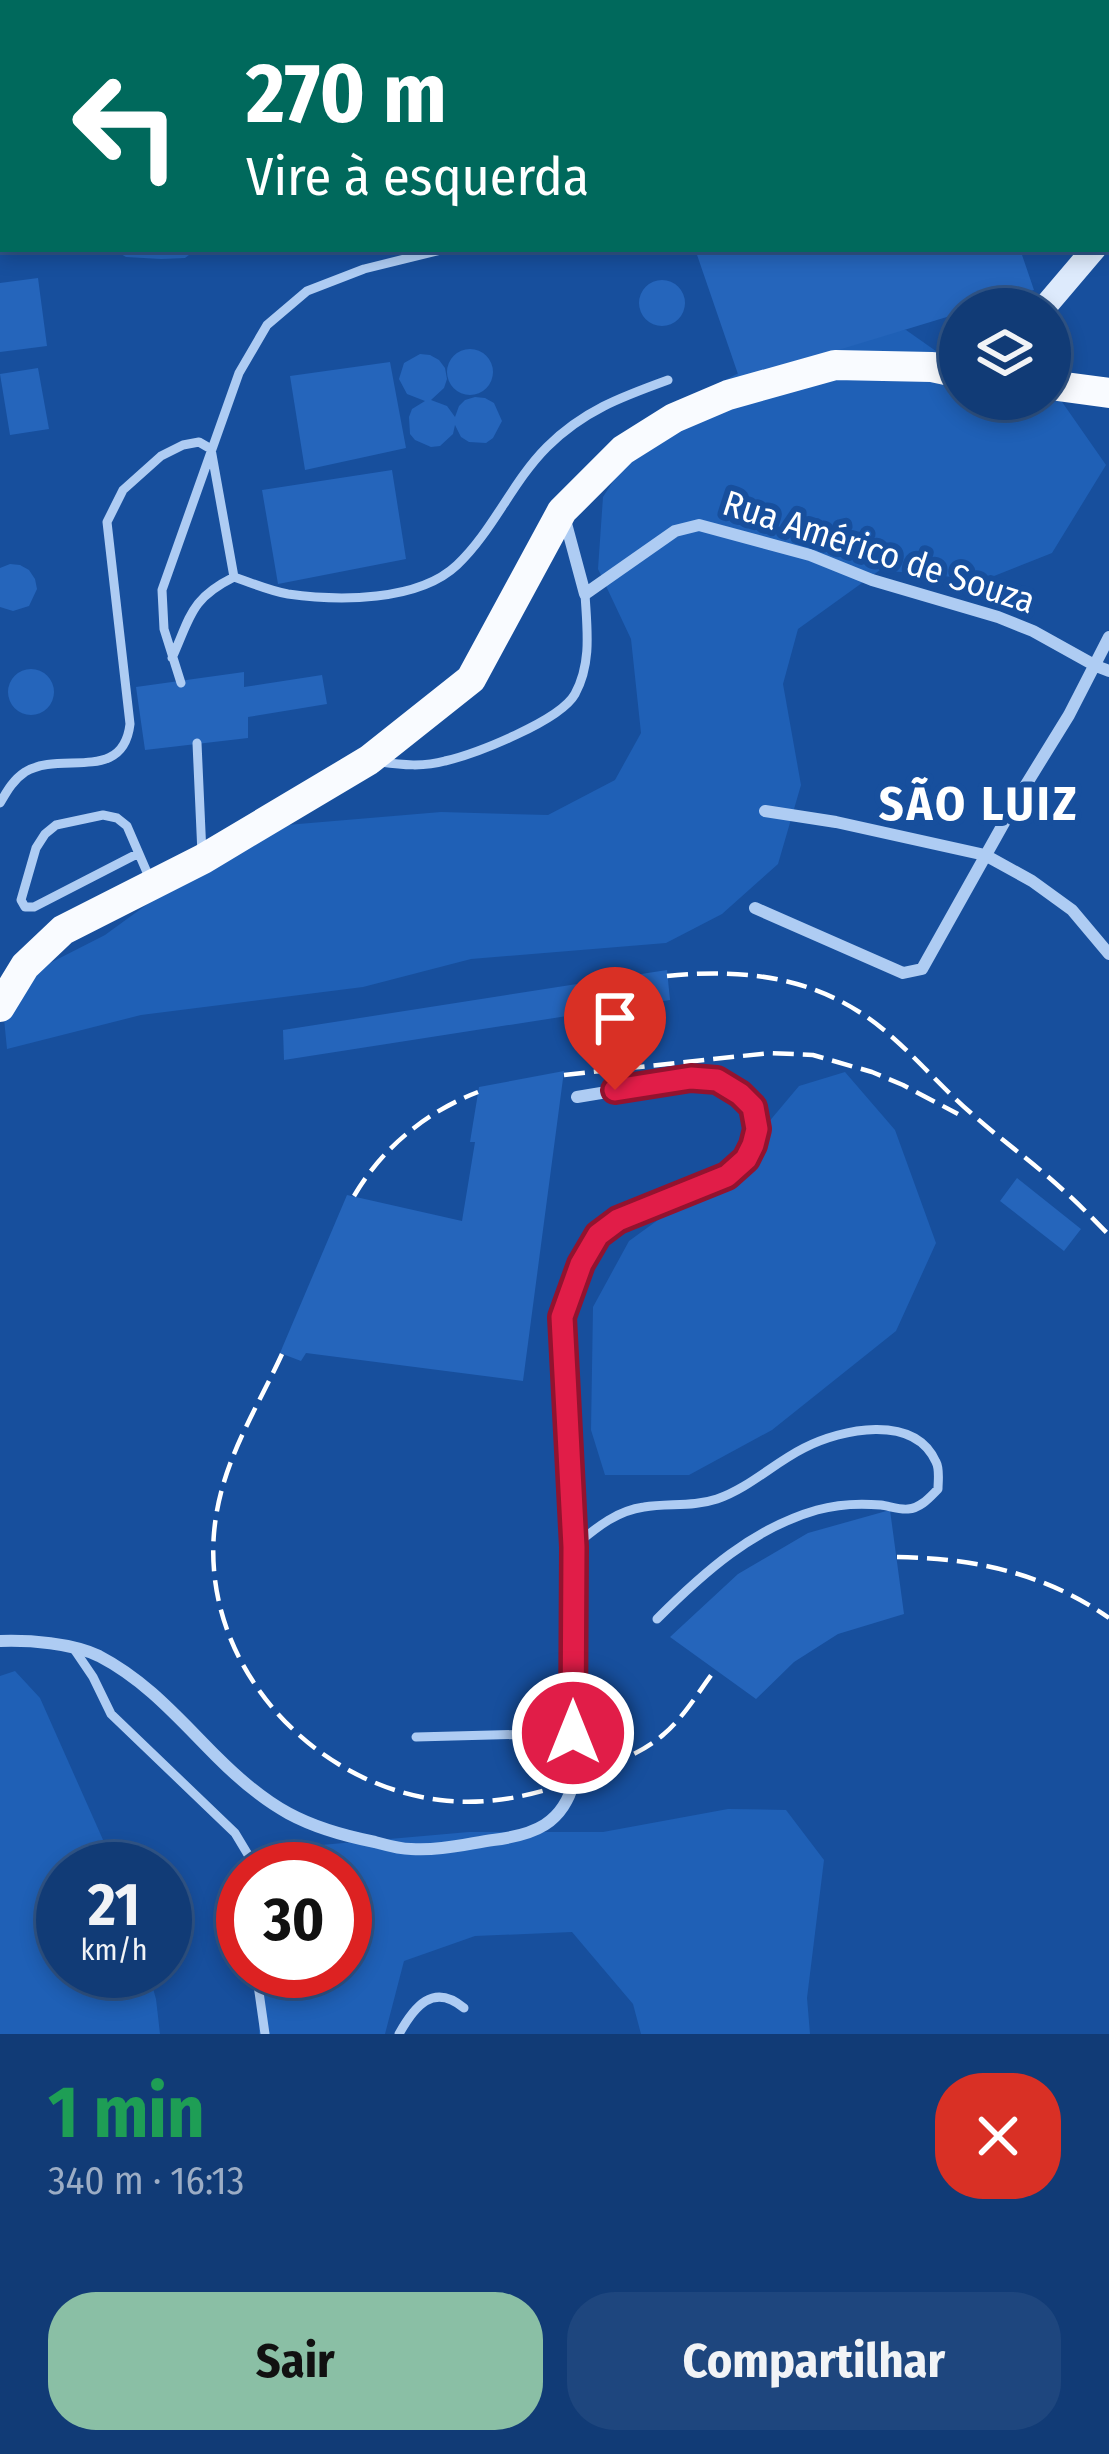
<!DOCTYPE html>
<html lang="pt">
<head>
<meta charset="utf-8">
<style>
  body { margin:0; font-family:"Fira Sans Condensed",sans-serif; background:#1e467e; color:#f1f3f6; height:100vh; display:flex; flex-direction:column; font-size:45px; white-space:nowrap }
  * { box-sizing:border-box; margin:0 }
  p { font-size:39px; color:#9cadc5 }
  .icon { flex:none; width:66px; height:66px; fill:none; stroke:currentColor; stroke-width:2; stroke-linecap:round; stroke-linejoin:round }
  .map { position:relative; height:2034px; overflow:hidden }
  .panel { display:flex; flex-direction:column; background:#113b76; flex:1 }
  .panel>* { flex:none }
  .guide { position:absolute; left:0px; top:0px; width:1110px; height:252px; box-shadow:0 6px 18px #0003,0 0 0 3px #305588; background:#00695c; color:#fff; overflow:hidden }
  .controls { position:absolute; left:939px; top:288px; display:grid; gap:24px }
  .controls a { display:grid; place-items:center; width:132px; height:132px; border-radius:50%; background:#113b76; box-shadow:0 6px 18px #0003,0 0 0 3px #305588; font-size:60px }
  .speed { position:absolute; left:36px; top:1842px; display:flex; gap:24px; font-size:60px; font-weight:700; text-align:center }
  .speed>* { display:grid; place-content:center; width:156px; height:156px; border-radius:50%; background:#113b76; box-shadow:0 6px 18px #0003,0 0 0 3px #305588; line-height:1 }
  .speed small { font-size:30px; font-weight:400 }
  .speed .limit { border:18px solid #d22; background:#fff; color:#111 }
  .pin { position:absolute; display:grid; place-items:center; width:102px; height:102px; color:#fff; margin:-123px -51px; border-radius:50% 50% 50% 0; rotate:-45deg; box-shadow:0 0 12px #0007 }
  .pin .icon { rotate:45deg }
  .me { position:absolute; width:132px; margin:-66px; rotate:0deg; stroke-linejoin:round; filter:drop-shadow(0 0 9px #0008) }
  .turn { display:flex; align-items:center; gap:42px; height:252px; padding:0 48px; font-size:54px }
  .turn .icon { width:156px; height:156px; stroke-width:2.5 }
  .turn b { display:block; font-size:84px; line-height:102px }
  .round { display:grid; place-items:center; flex:none; width:126px; height:126px; border-radius:48px; background:#1e467e }
  .head { display:flex; align-items:center; justify-content:space-between; height:204px; padding:0 48px }
  h1 { font-size:72px; font-weight:700; line-height:90px; color:#1e9e55 }
  .primary-button { display:flex; gap:24px; margin-top:auto; padding:24px 48px }
  .primary-button a { flex:1; height:138px; border-radius:48px; background:#8abfa5; color:#111; font-size:48px; font-weight:700; line-height:138px; text-align:center }
  .primary-button a+a { background:#1e467e; color:#f1f3f6 }
  .map>svg:first-child { display:block }
  .green { fill:#1f60b6 }
  .building { fill:#2565bb }
  .lines { fill:none; stroke-linecap:round; stroke-linejoin:round }
  .service { stroke:#aeccf3; stroke-width:9 }
  .minor { stroke:#aeccf3; stroke-width:12 }
  .secondary { stroke:#ddeafc; stroke-width:24 }
  .primary { stroke:#f9fbff; stroke-width:30 }
  .rail { stroke:#fff; stroke-width:4.5; stroke-dasharray:21 9; stroke-linecap:butt }
  .route-casing { stroke:#92132f; stroke-width:30 }
  .route { stroke:#e11d48; stroke-width:21 }
  .labels { text-anchor:middle; dominant-baseline:central; stroke-width:12; stroke-linejoin:round; paint-order:stroke }
  .street-label { font-size:36px; fill:#fff; stroke:#174f9d }
  .district-label { font-size:48px; font-weight:bold; letter-spacing:3px; fill:#fff; stroke:#174f9d }
</style>
</head>
<body>
<div class="map">
<svg width="1109" height="2034" viewBox="0 0 1109 2034">
  <rect width="100%" height="100%" fill="#174f9d"/>
  <!-- green -->
  <path class="green" d="M906,330L960,368V399H1060L1106,465L1052,553L984,580L880,570L798,629L783,684L801,785L778,864L722,914L666,943L471,959L363,987L141,1015L7,1049L1,988L105,935L252,828L441,812L548,815L615,780L641,733L631,639L598,569L603,497L635,447L698,394L818,332Z
    M845,1072L895,1130L936,1243L896,1331L772,1430L689,1475H605L591,1430L593,1307L629,1241L731,1167L799,1086Z
    M15,1671L40,1698L116,1869H63V1971H148L156,1999L160,2034H0V1676Z
    M728,1809L786,1810L824,1860L807,1998L810,2034H641L633,2004L572,1932L475,1936L404,1961L385,2034H259L261,1971H345V1869H273L321,1845L469,1832H603Z"/>
  <!-- building -->
  <path class="building" d="M112,249H197L185,258L161,259L126,257Z
    M695,249H1023L1021,252L1034,290L972,309H960V313L740,380Z
    M38,278L47,346L0,352V283Z
    M639 303a23 23 0 1 1 46 0a23 23 0 1 1-46 0Z
    M447 372a23 23 0 1 1 46 0a23 23 0 1 1-46 0Z
    M420,354L430,355L439,360L445,368L447,379L444,388L431,400L447,406L455,417L459,406L465,400L475,397L485,398L494,403L502,421L493,438L486,443L469,442L461,437L455,425L453,434L440,446L431,447L415,440L410,434L409,417L412,409L425,401L407,394L399,379L404,363Z
    M390,362L406,448L305,470L290,376Z
    M38,368L49,429L10,435L0,374Z
    M392,470L406,559L278,584L262,490Z
    M10,564L20,565L29,570L35,579L37,589L29,606L13,611L0,607V568Z
    M8 692a23 23 0 1 1 46 0a23 23 0 1 1-46 0Z
    M244,672V687L322,675L327,704L248,717V738L145,750L136,687Z
    M667,970L670,1000L284,1060L283,1030Z
    M564,1071L523,1381L306,1353L301,1361L280,1353L347,1195L462,1221L475,1142H470L479,1087Z
    M1017,1178L1081,1229L1064,1251L1000,1201Z
    M890,1510L904,1614L838,1634L794,1662L756,1699L670,1637L738,1574L808,1533Z"/>
  <g class="lines">
    <!-- service -->
    <path class="service" d="M539,0L540,3
      M172,658C191,616 190,599 234,577C252,583 270,591 288,594C338,601 418,602 457,565C493,531 512,482 547,447C583,411 621,397 668,380
      M181,683L164,629L162,590L239,373L267,325L307,291L364,269L445,249
      M197,743L202,854
      M381,762C402,765 424,767 445,761C475,754 560,721 575,694C592,663 587,629 585,594
      M0,803C7,791 13,780 25,772C61,750 123,784 130,724L107,522L123,490L161,456L183,445L199,442L211,449L234,577
      M137,854L34,907H25L21,900L36,848L45,834L56,825L103,815L117,818L127,826L149,877
      M573,1547C595,1529 615,1511 644,1507C668,1503 693,1507 717,1499C749,1488 774,1463 804,1448C841,1429 914,1413 936,1462C940,1469 938,1481 938,1489C930,1497 921,1508 908,1509C900,1510 889,1506 881,1505C858,1503 838,1504 817,1510C753,1528 703,1573 657,1619
      M74,1649L93,1677L111,1714L235,1833L253,1863V1869
      M416,1737L573,1733
      M256,1971L265,2034
      M399,2034C414,2007 433,1982 464,2008"/>
    <!-- minor -->
    <path class="minor" d="M564,516L585,594L675,531L699,525L810,555L872,580L998,617L1033,631L1096,666L1109,671
      M765,811L836,822L985,855L1032,881L1072,910L1109,954
      M755,908L903,973L922,969L1019,796L1069,715L1109,637
      M0,1641C29,1640 72,1643 99,1656C147,1681 179,1719 217,1757C268,1808 304,1828 375,1842C386,1845 399,1849 411,1849C438,1851 466,1844 493,1840C534,1835 563,1824 574,1781L573,1547L563,1317L581,1265L598,1235L618,1220L727,1176L746,1159L756,1129L753,1107L740,1094L717,1080L691,1078L577,1097"/>
    <!-- secondary -->
    <path class="secondary" d="M1107,237L1109,235
      M1043,309L1094,249"/>
    <!-- primary -->
    <path class="primary" d="M1050,385L1109,393
      M0,1007L25,966L63,930L203,859L369,760L471,679L562,511L623,450L674,418L728,395L835,365L932,367L960,373"/>
    <!-- rail -->
    <path class="rail" d="M667,976C747,968 820,977 884,1030C915,1056 941,1087 971,1113C1001,1140 1034,1163 1063,1190C1079,1204 1094,1220 1109,1235
      M564,1075L770,1053L813,1055L872,1072L903,1085L958,1114
      M354,1196C382,1148 426,1112 478,1092
      M282,1354C254,1415 220,1464 214,1533C203,1665 311,1784 440,1800C496,1807 550,1792 600,1770C622,1760 646,1750 664,1734C684,1717 699,1691 715,1670
      M897,1557C973,1558 1045,1573 1109,1618"/>
  </g>
  <g class="lines">
    <defs>
      <path id="route" d="M573,1733L574,1547L562,1317L581,1264L598,1235L618,1220L727,1176L746,1159L753,1145L757,1129L753,1107L740,1094L717,1080L691,1078L615,1090"/>
    </defs>
    <!-- route casing -->
    <use href="#route" class="route-casing"/>
    <!-- route -->
    <use href="#route" class="route"/>
  </g>
  <g class="labels">
    <!-- street labels -->
    <g class="street-label">
      <text transform="translate(879 552) rotate(18)">Rua Américo de Souza</text>
    </g>
    <!-- district labels -->
    <g class="district-label">
      <text x="979" y="804">SÃO LUIZ</text>
    </g>
  </g>
</svg>
<div class="controls">
<a><svg class="icon" aria-label="layers" viewBox="0 0 24 24"><path d="M12 4l9 5-9 5-9-5zM3 14l9 5 9-5"/></svg></a>
</div>
<div class="speed"><div>21<small>km/h</small></div><div class="limit">30</div></div>
<div class="pin" style="left:615px;top:1090px;background:#d93025"><svg class="icon" aria-label="arrive" viewBox="0 0 24 24"><path d="M6 21V4h12l-3 4 3 4H6"/></svg></div>
<svg class="me" style="left:573px;top:1733px" viewBox="-20 -20 40 40"><circle r="17" fill="#e11d48" stroke="#fff" stroke-width="3"/><path d="M0-11L8 9 0 5-8 9z" fill="#fff"/></svg>
<div class="guide">
<div class="turn"><svg class="icon" aria-label="left" viewBox="0 0 24 24"><path d="M17 20v-9H6M10 6l-5 5 5 5"/></svg><div><b>270 m</b>Vire à esquerda</div></div>
</div>
</div>
<section class="panel">
<div class="head"><div><h1>1 min</h1><p>340 m · 16:13</p></div><a class="round" style="background:#d93025;color:#fff"><svg class="icon" aria-label="close" viewBox="0 0 24 24"><path d="M6 6l12 12M18 6L6 18"/></svg></a></div>
<div class="primary-button"><a>Sair</a><a>Compartilhar</a></div>
</section>
</body>
</html>
